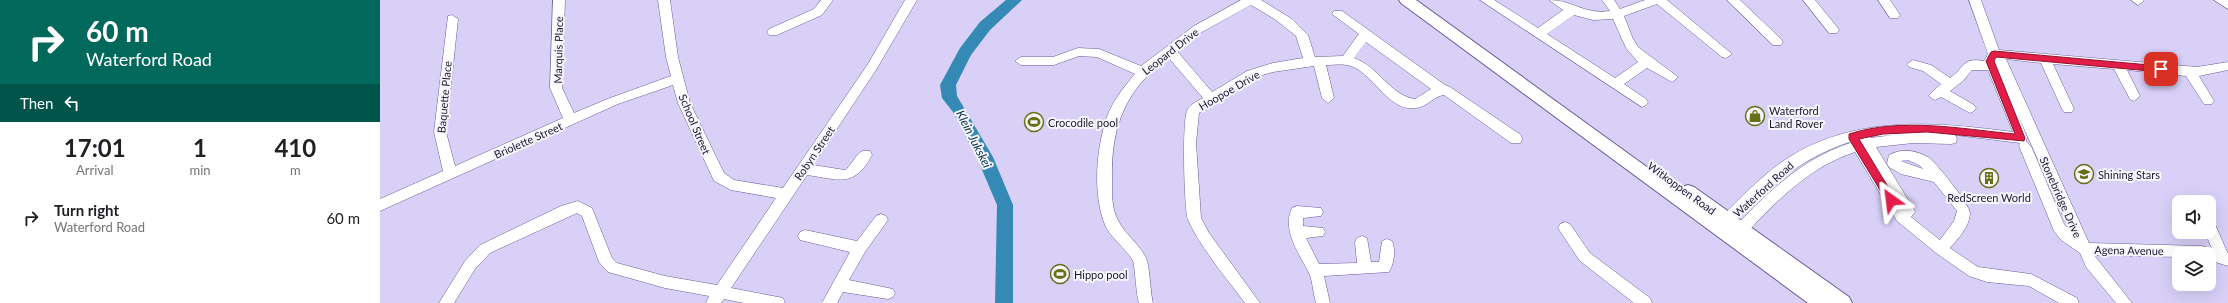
<!DOCTYPE html>
<html lang="en">
<head>
<meta charset="utf-8">
<style>
  body { margin:0; font-family:Lato,sans-serif; background:#f2f2f2; color:#202124; height:100vh; display:flex; flex-direction:column; font-size:15px; white-space:nowrap }
  * { box-sizing:border-box; margin:0 }
  p { font-size:13px; color:#757577 }
  .icon { flex:none; width:22px; height:22px; fill:none; stroke:currentColor; stroke-width:2; stroke-linecap:round; stroke-linejoin:round }
  .map { position:relative; flex:1; overflow:hidden }
  .details { display:flex; flex-direction:column; background:#fff; width:380px }
  .details>* { flex:none }
  .banner { background:#00695c; color:#fff; overflow:hidden }
  .controls { position:absolute; left:1792px; top:195px; display:grid; gap:8px }
  .controls a { display:grid; place-items:center; width:44px; height:44px; border-radius:8px; background:#fff; box-shadow:0 4px 16px #0002; font-size:20px }
  .pin { position:absolute; display:grid; place-items:center; width:34px; height:34px; color:#fff; margin:-17px; border-radius:8px; box-shadow:0 2px 6px #0006 }
  .me { position:absolute; width:44px; margin:-22px; rotate:329deg; stroke-linejoin:round; filter:drop-shadow(0 0 3px #0008) }
  .turn { display:flex; align-items:center; gap:14px; height:84px; padding:0 20px; font-size:18px }
  .turn .icon { width:52px; height:52px; stroke-width:2.5 }
  .turn b { display:block; font-size:28px; line-height:34px }
  .then { display:flex; align-items:center; height:38px; padding:0 20px; background:#0003; gap:8px; font-size:15px }
  .eta { display:flex; justify-content:space-evenly; align-items:center; height:68px; text-align:center }
  .eta b { font-size:24px; font-weight:700; line-height:28px }
  ul { padding:0; list-style:none }
  li { display:flex; align-items:center; gap:12px; height:56px; padding:0 20px }
  li div { flex:1 }
  li b { display:block; font-size:15px }
  li em { font-style:normal }
  main { display:flex; flex:1; min-height:0 }
  .map>svg:first-child { display:block }
  .lines { fill:none; stroke-linecap:round; stroke-linejoin:round }
  .river { fill:#3489b5; fill-rule:evenodd }
  .minor-casing { stroke:#6b5d96; stroke-width:1 }
  .major-casing { stroke:#6b5d96; stroke-width:2 }
  .minor { fill:#fff; fill-rule:evenodd }
  .major { fill:#fff; fill-rule:evenodd }
  .route { fill:#e11d48; stroke:#92132f }
  .labels { text-anchor:middle; dominant-baseline:central; stroke-width:4; stroke-linejoin:round; paint-order:stroke }
  .street-label { font-size:11px; fill:#1e182f; stroke:#f7f6fd }
  .poi-label { font-size:11px; fill:#1e182f; stroke:#f7f6fd; text-anchor:start }
  .water-label { font-size:12px; font-style:italic; fill:#003047; stroke:#f7f6fd }
</style>
</head>
<body>
<main>
<section class="details">
<div class="banner">
<div class="turn"><svg class="icon" aria-label="right" viewBox="0 0 24 24"><path d="M7 20v-9h11M14 6l5 5-5 5"/></svg><div><b>60 m</b>Waterford Road</div></div>
<div class="then">Then<svg class="icon" aria-label="left" viewBox="0 0 24 24"><path d="M17 20v-9H6M10 6l-5 5 5 5"/></svg></div>
</div>
<div class="eta">
<div><b>17:01</b><p>Arrival</p></div>
<div><b>1</b><p>min</p></div>
<div><b>410</b><p>m</p></div>
</div>
<ul>
<li><svg class="icon" aria-label="right" viewBox="0 0 24 24"><path d="M7 20v-9h11M14 6l5 5-5 5"/></svg><div><b>Turn right</b><p>Waterford Road</p></div><em>60 m</em></li>
</ul>
</section>
<div class="map">
<svg width="1848" height="303" viewBox="0 0 1848 303">
  <rect width="100%" height="100%" fill="#d8d0f7"/>
  <g class="lines">
    <!-- river -->
    <path class="river" d="M626,0H642L610,30L591,55L576,85L577,96L613,157L633,205V303H615L617,205L597,158L573,112L562,98L560,85L580,48L600,22Z"/>
    <defs>
      <path id="minor" d="M173,0H185L182,88L194,113L230,98L291,76L286,57L278,0H290L298,57L310,103L344,173L354,180L403,188L488,64L525,0H537L496,70L433,165L465,170C474,164 477,147 490,151L492,155C474,189 458,179 427,175L351,288L398,297L403,298L405,303H364L344,299L341,303H326L329,296L285,288L228,272L219,262L202,216L197,213L110,253L95,269L74,303H59L85,261L100,245L181,206L198,201L212,208L232,258L237,263L285,276L337,285L396,198L351,190L334,181L298,103L293,85L238,104L0,211V199L63,171L54,132L68,16L72,15L78,19L66,132L75,166L183,118L170,88Z
        M441,0H453L442,15L397,35H389L387,32L389,29L434,9Z
        M861,0H881L912,19L928,35L935,57L963,56L978,35L979,34L952,14L954,11H962L1065,85L1070,87L1141,135L1142,139L1141,143H1131L1064,95C1054,96 1047,107 1036,108C1009,112 995,76 973,67C965,63 954,65 946,65L954,98L948,103L942,98L934,66L893,72L875,77L819,113L816,143L821,218L829,233L880,303H865C845,276 822,250 808,220C804,210 802,122 807,111C809,105 817,101 823,98L788,57C746,90 731,125 732,178C732,192 731,209 739,222C746,235 760,245 766,258C770,267 770,291 773,303H759C756,294 755,266 753,261C746,248 731,239 725,225C713,195 716,153 725,123C730,104 743,88 755,74L717,57L699,56L674,65H641L635,61L641,57H673L698,48L719,49L761,66L814,26ZM871,5L896,20L916,36L923,58L893,63L867,71L832,92L797,51L822,32ZM986,42L1051,89L1035,99C1011,96 998,66 974,58Z
        M1100,0H1114L1158,28L1183,10L1169,0C1193,0 1204,15 1230,11L1222,0H1234L1240,9L1265,0H1287L1352,54L1346,58L1342,57L1277,4L1244,16L1253,39L1258,47L1298,77L1292,82L1267,68L1244,84L1266,99L1268,102L1266,105L1262,107ZM1194,15L1213,20L1233,19L1246,48L1258,62L1235,78L1167,34Z
        M1347,0H1360L1401,39L1403,42L1401,45H1393Z
        M1423,0H1435L1457,27L1459,30L1457,33H1449Z
        M1498,0H1510L1520,15L1518,18H1510Z
        M1589,0H1601L1619,50L1817,67L1848,62V70L1819,76L1834,101L1832,104H1824L1806,76L1747,70L1760,96L1754,101L1750,99L1734,69L1673,64L1694,109L1692,112H1684L1682,109L1661,63L1626,59L1709,243L1822,246L1832,249L1825,232H1829V220L1834,222L1848,254V266L1829,260V254H1799V257L1714,255L1752,303H1736L1706,267L1700,253L1681,240L1674,231L1639,146L1640,143L1575,135L1577,139L1576,143L1571,144L1533,143L1496,147L1533,208L1535,212L1531,217L1560,240L1574,221L1577,211L1554,182L1521,174L1509,167L1507,163L1509,155C1522,148 1535,150 1548,157C1555,161 1590,205 1590,213C1590,226 1578,239 1570,248L1598,267L1651,274L1697,298L1699,303H1679L1649,286L1607,282L1589,276L1556,253L1517,221L1475,152C1426,168 1393,205 1359,241L1354,243L1349,241L1347,237L1349,233C1385,195 1419,160 1470,143L1469,142C1414,161 1386,191 1346,231L1341,233L1336,231L1334,227L1336,223C1359,200 1383,173 1411,156C1479,115 1557,122 1633,132L1608,70H1592L1583,81L1570,91L1594,105L1596,108L1594,111L1590,113L1561,97L1555,100L1551,98L1549,95L1561,84L1543,71L1529,67L1527,64L1533,60L1551,65L1570,78C1585,68 1581,57 1604,61L1608,54ZM1638,115L1689,229L1684,224L1651,146L1646,141L1647,137ZM1513,135L1491,138L1490,137ZM1528,160L1539,165L1543,169L1521,161Z
        M1751,0H1763L1764,1L1758,5Z
        M1834,0H1848V9Z
        M917,206L941,208L943,212L941,216L923,218V226L943,228L945,232L943,236L926,238L939,264L977,263L975,242L977,238L982,236L987,238L991,262H999L1002,241L1007,239L1012,241C1016,250 1014,264 1009,272L944,276L950,303H936C933,294 933,284 930,275C921,256 901,231 912,208Z
        M501,214L506,216L508,220L485,252L469,280L513,289L515,293L513,297L508,299L463,292L457,303H442L470,252L420,240L418,236L420,232L425,230L477,241L496,216Z
        M1185,222L1190,224L1210,253L1270,298L1272,303H1254L1200,261L1178,228L1180,224Z"/>
      <path id="major" d="M1019,0H1036L1300,191L1302,187L1308,185L1314,187L1469,297L1472,303H1428L1021,3Z"/>
    </defs>
    <!-- minor casing -->
    <use href="#minor" class="minor-casing"/>
    <!-- major casing -->
    <use href="#major" class="major-casing"/>
    <!-- minor -->
    <use href="#minor" class="minor"/>
    <!-- major -->
    <use href="#major" class="major"/>
  </g>
  <!-- route -->
  <path class="route" d="M1614,51L1781,66L1785,69L1781,72L1616,57L1614,61L1645,138L1644,141L1547,132L1503,134L1479,139L1516,200L1514,203H1508L1469,139V134C1522,117 1581,129 1635,134L1606,61L1611,52Z"/>
  <!-- icons -->
  <defs>
    <symbol id="shop-ring" viewBox="-11 -11 22 22"><circle r="9.5" fill="#f7f6fd" stroke="#676f16" stroke-width="1.5"/><path d="M-5-2.5h2.3a2.7 3.5 0 0 1 5.4 0H5L5.5 6h-11ZM-1.5-2.5h3a1.5 2.3 0 0 0-3 0Z" fill="#676f16"/></symbol>
    <symbol id="stadium-ring" viewBox="-11 -11 22 22"><circle r="9.5" fill="#f7f6fd" stroke="#676f16" stroke-width="1.5"/><path d="M0-5a6.5 5 0 1 0 0 10a6.5 5 0 1 0 0-10ZM-3.5-1.8h7v3.6h-7Z" fill="#676f16"/></symbol>
    <symbol id="school-ring" viewBox="-11 -11 22 22"><circle r="9.5" fill="#f7f6fd" stroke="#676f16" stroke-width="1.5"/><path d="M0-5L7-2L0 1L-7-2ZM-4 1L0 2.5L4 1V4Q0 6-4 4Z" fill="#676f16"/></symbol>
    <symbol id="building-ring" viewBox="-11 -11 22 22"><circle r="9.5" fill="#f7f6fd" stroke="#676f16" stroke-width="1.5"/><path d="M-4-6H4V6H1V3H-1V6H-4ZM-2.5-4.3h1.7v1.8h-1.7ZM.8-4.3h1.7v1.8H.8ZM-2.5-1h1.7V.8h-1.7ZM.8-1h1.7V.8H.8Z" fill="#676f16"/></symbol>
  </defs>
  <g fill-rule="evenodd">
    <use href="#shop-ring" x="1364" y="105" width="22" height="22"/>
    <use href="#stadium-ring" x="643" y="111" width="22" height="22"/>
    <use href="#school-ring" x="1693" y="163" width="22" height="22"/>
    <use href="#building-ring" x="1598" y="167" width="22" height="22"/>
    <use href="#stadium-ring" x="669" y="263" width="22" height="22"/>
  </g>
  <g class="labels">
    <!-- street labels -->
    <g class="street-label">
      <text transform="translate(178 50) rotate(-89)">Marquis Place</text>
      <text transform="translate(790 51) rotate(-38)">Leopard Drive</text>
      <text transform="translate(849 90) rotate(-30)">Hoopoe Drive</text>
      <text transform="translate(64 97) rotate(-85)">Baquette Place</text>
      <text transform="translate(315 124) rotate(67)">School Street</text>
      <text transform="translate(148 140) rotate(-24)">Briolette Street</text>
      <text transform="translate(434 153) rotate(-56)">Robyn Street</text>
      <text transform="translate(1302 188) rotate(36)">Witkoppen Road</text>
      <text transform="translate(1383 189) rotate(-42)">Waterford Road</text>
      <text transform="translate(1681 197) rotate(66)">Stonebridge Drive</text>
      <text transform="translate(1749 250) rotate(1)">Agena Avenue</text>
    </g>
    <!-- poi labels -->
    <g class="poi-label">
      <text x="1389" y="110">Waterford<tspan x="1389" dy="13">Land Rover</tspan></text>
      <text x="668" y="122">Crocodile pool</text>
      <text x="1718" y="174">Shining Stars</text>
      <text x="1609" y="197" text-anchor="middle">RedScreen World</text>
      <text x="694" y="274">Hippo pool</text>
    </g>
    <!-- water labels -->
    <g class="water-label">
      <text transform="translate(594 139) rotate(63)">Klein Jukskei</text>
    </g>
  </g>
</svg>
<div class="controls">
<a><svg class="icon" aria-label="sound" viewBox="0 0 24 24"><path d="M4 9h4l5-4v14l-5-4H4zM17 9q2 3 0 6"/></svg></a>
<a><svg class="icon" aria-label="layers" viewBox="0 0 24 24"><path d="M12 4l9 5-9 5-9-5zM3 14l9 5 9-5"/></svg></a>
</div>
<div class="pin" style="left:1781px;top:69px;background:#d93025"><svg class="icon" aria-label="arrive" viewBox="0 0 24 24"><path d="M6 21V4h12l-3 4 3 4H6"/></svg></div>
<svg class="me" style="left:1511px;top:200px" viewBox="-20 -20 40 40"><path d="M0-17L14 15 0 8-14 15z" fill="#e11d48" stroke="#fff" stroke-width="4"/></svg>
</div>
</main>
</body>
</html>
